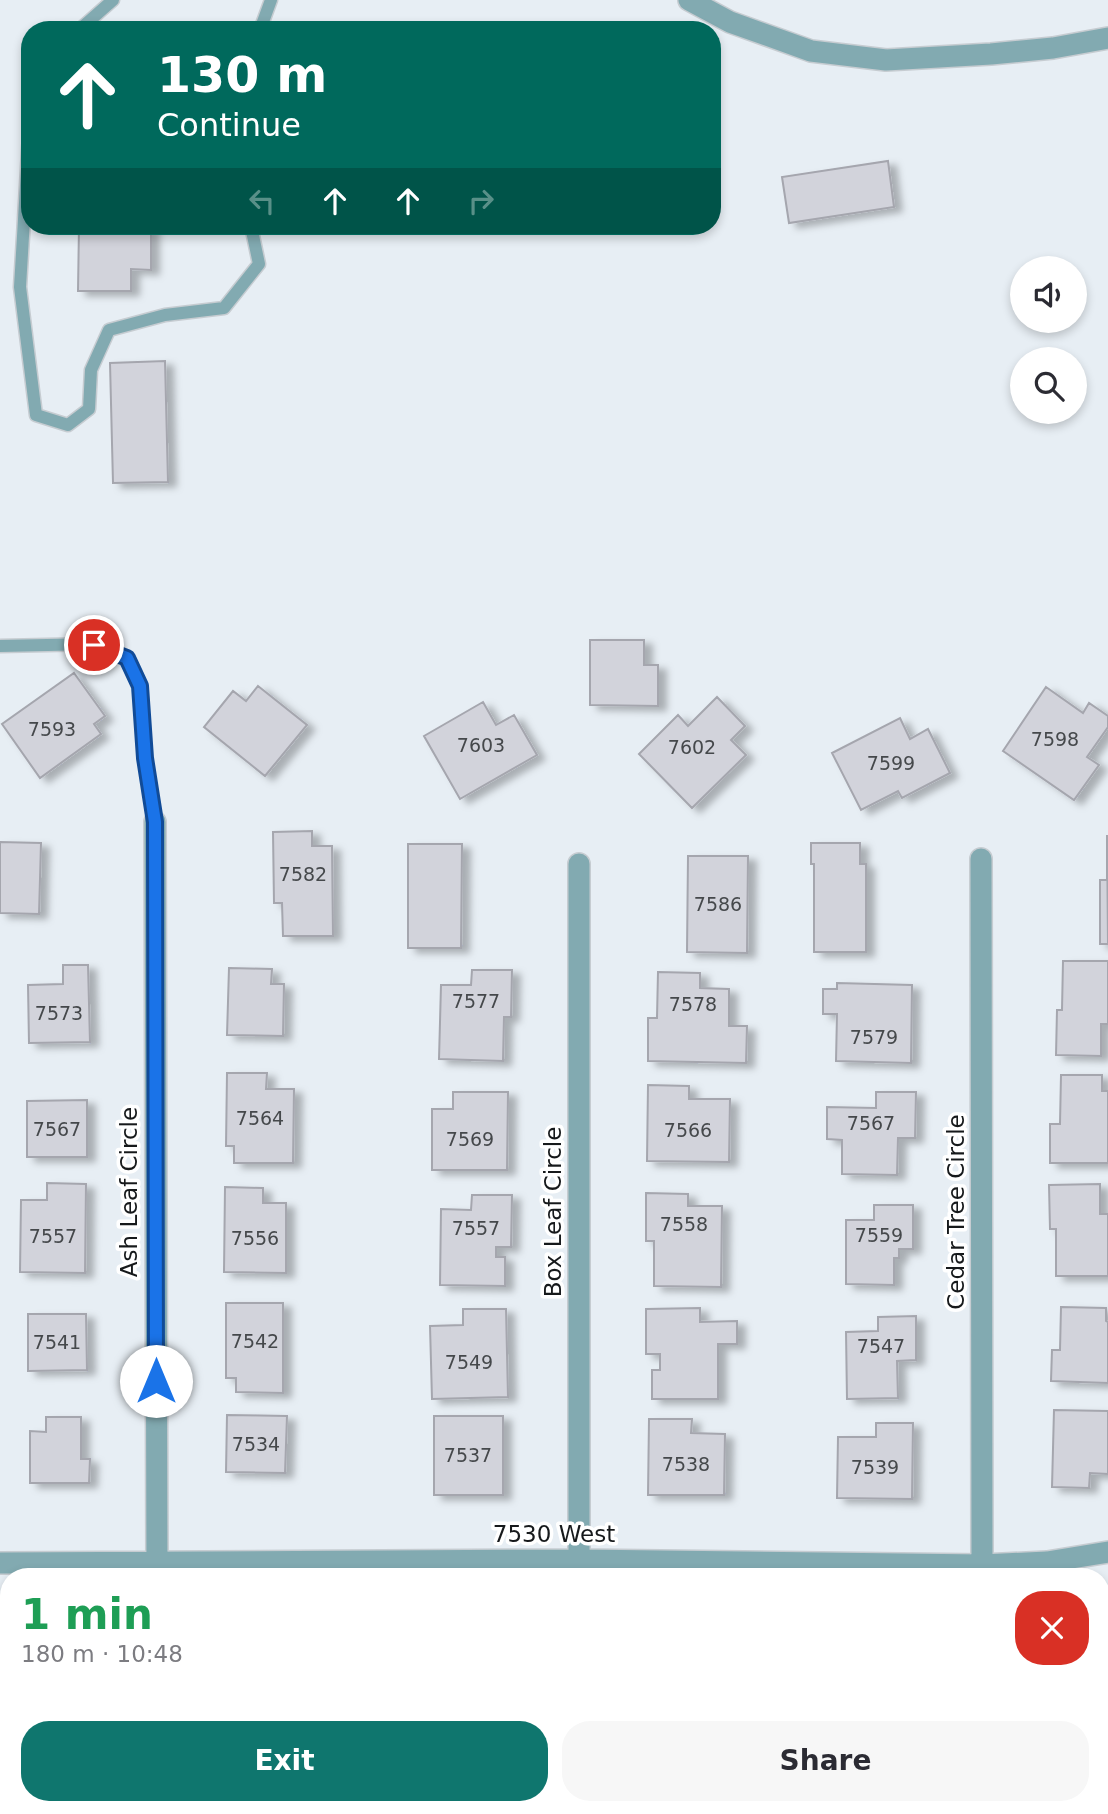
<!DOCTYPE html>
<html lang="en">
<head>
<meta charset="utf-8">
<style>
  body { margin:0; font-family:"DejaVu Sans",sans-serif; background:#f7f7f7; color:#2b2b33; height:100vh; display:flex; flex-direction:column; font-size:26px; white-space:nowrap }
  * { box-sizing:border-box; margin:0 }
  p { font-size:23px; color:#7c7c81 }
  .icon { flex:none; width:38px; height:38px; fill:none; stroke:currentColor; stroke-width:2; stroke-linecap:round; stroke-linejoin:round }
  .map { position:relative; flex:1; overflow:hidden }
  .panel { position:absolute; left:0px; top:1568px; width:1110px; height:247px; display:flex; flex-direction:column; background:#fff; border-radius:28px 28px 0 0; box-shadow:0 4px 10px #0003 }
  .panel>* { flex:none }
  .guide { position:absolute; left:21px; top:21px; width:700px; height:214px; border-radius:28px; box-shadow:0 4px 10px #0003; background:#00695c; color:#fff; overflow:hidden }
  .buttons { position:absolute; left:1010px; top:256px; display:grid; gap:14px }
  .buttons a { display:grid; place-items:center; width:77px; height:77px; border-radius:50%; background:#fff; box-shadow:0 4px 10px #0003; font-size:35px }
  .pin { position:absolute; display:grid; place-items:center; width:60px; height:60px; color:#fff; margin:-30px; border:4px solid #fff; border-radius:50%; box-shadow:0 2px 7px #0007 }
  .me { position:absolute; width:77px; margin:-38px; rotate:0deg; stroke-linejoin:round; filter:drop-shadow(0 0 5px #0008) }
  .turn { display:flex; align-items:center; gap:24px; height:147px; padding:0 21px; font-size:32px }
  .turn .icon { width:91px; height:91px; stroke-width:2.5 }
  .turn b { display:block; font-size:49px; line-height:60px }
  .lanes { display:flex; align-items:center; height:66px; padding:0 21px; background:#0003; justify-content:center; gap:35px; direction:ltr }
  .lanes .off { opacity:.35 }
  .round { display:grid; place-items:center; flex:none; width:74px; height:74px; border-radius:28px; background:#f7f7f7 }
  .headline { display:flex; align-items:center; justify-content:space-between; height:119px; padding:0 21px }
  h1 { font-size:42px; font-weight:700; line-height:52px; color:#1e9e55 }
  .cta { display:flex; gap:14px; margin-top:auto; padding:14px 21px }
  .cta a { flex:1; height:80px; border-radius:28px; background:#0f766e; color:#fff; font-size:28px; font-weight:700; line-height:80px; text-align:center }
  .cta a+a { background:#f7f7f7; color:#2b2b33 }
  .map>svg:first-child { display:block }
  .building { fill:#d2d3db; stroke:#a5a6ae; stroke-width:2; filter:url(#shadow) }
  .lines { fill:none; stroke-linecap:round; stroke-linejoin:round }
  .lane-casing { stroke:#c6ccd1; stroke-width:15 }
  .street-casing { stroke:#c6ccd1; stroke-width:24 }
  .lane { stroke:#82aab1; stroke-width:12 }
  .street { stroke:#82aab1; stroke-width:21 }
  .route-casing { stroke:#114b97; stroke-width:18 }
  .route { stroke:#1a73e8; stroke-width:12 }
  .labels { text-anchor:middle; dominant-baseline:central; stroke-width:7; stroke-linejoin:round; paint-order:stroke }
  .number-label { font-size:19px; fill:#45484b }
  .street-label { font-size:23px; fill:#16191b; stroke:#fff }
</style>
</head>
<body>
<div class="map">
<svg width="1108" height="1814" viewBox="0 0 1108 1814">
  <defs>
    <filter id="shadow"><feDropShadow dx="8" dy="4.5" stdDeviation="3.5" flood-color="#0004"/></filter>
  </defs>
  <rect width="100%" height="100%" fill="#e7eef4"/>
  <!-- building -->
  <path class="building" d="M888,161L894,207L789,223L782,177Z
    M79,226H151V270L131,269V291H78Z
    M165,361L168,482L113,483L110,363Z
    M590,640H644V665H658V706L590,705Z
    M74,673L105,716L94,724L101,734L40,778L2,724Z
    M258,686L307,725L265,776L204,727L233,691L246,701Z
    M1046,687L1083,713L1089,703L1108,716V727L1087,757L1099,765L1074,800L1003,751Z
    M717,697L745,726L731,740L746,755L692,808L639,754L678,715L688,726Z
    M483,702L496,725L514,715L537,755L460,799L424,736Z
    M900,718L910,739L928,729L950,773L902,798L898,791L861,810L832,753Z
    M312,831V846H332L333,936H283L282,903H274L273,832Z
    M1107,835L1108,944H1100V880H1107Z
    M0,842L41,843L39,914L0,913Z
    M811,843H860V864H866V952H814V864H811Z
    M408,844H462L461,948H408Z
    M688,856H748L747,953L687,952Z
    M1063,961H1108V1024H1101V1056L1056,1055L1057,1010H1062Z
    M63,965H88L90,1042L29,1043L28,985L63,984Z
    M229,968L272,969L271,984H284L283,1036L227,1035Z
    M472,970H512L511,1017H504L503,1061L439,1059L441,985H471Z
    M658,972L700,973V988L729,989V1026H747L746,1063L648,1061V1018H657Z
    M837,983L912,985L911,1063L836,1061L837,1014H823V989H837Z
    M227,1073H267L266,1089H294L293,1163H234V1146H226Z
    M1061,1075H1102V1091H1108V1163H1050V1124H1060Z
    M648,1085L689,1086V1099H730L729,1162L647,1161Z
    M453,1092H508L507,1170H432V1109H453Z
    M876,1092H916L915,1138H898L897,1175L842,1174V1140L827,1139V1107L876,1108Z
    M87,1100V1157H27V1101Z
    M47,1183L86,1184L85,1273L20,1272L21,1200H47Z
    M1100,1184V1214H1108V1276H1056V1229H1050L1049,1185Z
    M225,1187L263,1188V1203H286V1273L224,1272Z
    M646,1193L688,1194V1206H722L721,1287L654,1286V1241H646Z
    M472,1195H512L511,1247H496V1257H505V1286L440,1285L441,1209L471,1210Z
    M874,1205H913V1249H899V1258H894V1285L846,1284V1220H874Z
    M226,1303H283V1393L236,1392V1378H226Z
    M1061,1307L1106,1308V1321L1108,1322V1383L1051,1381L1052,1350H1060Z
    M700,1308V1322L737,1321V1344H718V1399H652V1370H660V1354H646V1309Z
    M463,1309H506L508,1397L432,1399L430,1326L463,1325Z
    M28,1314H86L87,1370L28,1371Z
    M916,1316V1360L897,1361L898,1398L847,1399L846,1332L878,1331V1317Z
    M1054,1410L1108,1411V1474L1090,1473L1089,1488L1052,1487Z
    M227,1415L287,1416L285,1473L226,1472Z
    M434,1416H503V1495H434Z
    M46,1417H81V1459H90L89,1483H30V1431L46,1432Z
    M649,1419H692L691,1433L725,1434L724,1495H648Z
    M876,1423H913L912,1499L837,1498L838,1437H876Z
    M1101,1640L1108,1645V1717L1101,1712Z
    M24,1806H74V1814H24Z"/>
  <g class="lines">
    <defs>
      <path id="lane" d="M79,30L113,0
        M260,30L271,0
        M30,118L20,287L36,415L68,425L89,409L91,370L109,330L165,315L224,308L259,264L251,226
        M0,646L94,644L126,658L140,686L145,758L155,822"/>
      <path id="street" d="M689,0L730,22L811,51L886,60L991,54L1053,48L1108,38
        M155,822L157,1577
        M981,859L982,1565
        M579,864V1560
        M0,1563L579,1560L982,1565L1047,1562L1108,1552
        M157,1806V1814
        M1002,1814L1003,1806"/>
    </defs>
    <!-- lane casing -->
    <use href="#lane" class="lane-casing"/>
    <!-- street casing -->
    <use href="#street" class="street-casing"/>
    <!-- lane -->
    <use href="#lane" class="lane"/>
    <!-- street -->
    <use href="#street" class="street"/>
  </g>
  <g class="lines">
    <defs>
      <path id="route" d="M94,645L127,658L140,686L145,758L155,822L156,1381"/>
    </defs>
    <!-- route casing -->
    <use href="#route" class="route-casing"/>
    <!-- route -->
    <use href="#route" class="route"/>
  </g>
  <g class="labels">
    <!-- number labels -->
    <g class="number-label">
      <text x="52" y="729">7593</text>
      <text x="1055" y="739">7598</text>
      <text x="481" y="745">7603</text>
      <text x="692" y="747">7602</text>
      <text x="891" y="763">7599</text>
      <text x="303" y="874">7582</text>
      <text x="718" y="904">7586</text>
      <text x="476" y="1001">7577</text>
      <text x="693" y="1004">7578</text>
      <text x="59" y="1013">7573</text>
      <text x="874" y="1037">7579</text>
      <text x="260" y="1118">7564</text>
      <text x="871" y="1123">7567</text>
      <text x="57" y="1129">7567</text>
      <text x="688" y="1130">7566</text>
      <text x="470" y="1139">7569</text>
      <text x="684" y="1224">7558</text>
      <text x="476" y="1228">7557</text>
      <text x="879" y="1235">7559</text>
      <text x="53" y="1236">7557</text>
      <text x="255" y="1238">7556</text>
      <text x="255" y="1341">7542</text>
      <text x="57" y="1342">7541</text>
      <text x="881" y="1346">7547</text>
      <text x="469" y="1362">7549</text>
      <text x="256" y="1444">7534</text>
      <text x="468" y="1455">7537</text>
      <text x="686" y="1464">7538</text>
      <text x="875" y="1467">7539</text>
    </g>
    <!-- street labels -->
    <g class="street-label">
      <text transform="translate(129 1192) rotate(-90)">Ash Leaf Circle</text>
      <text transform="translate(553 1212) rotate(-90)">Box Leaf Circle</text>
      <text transform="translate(956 1212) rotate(-90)">Cedar Tree Circle</text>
      <text x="554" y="1534">7530 West</text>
    </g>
  </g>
</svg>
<div class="buttons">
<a><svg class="icon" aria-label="sound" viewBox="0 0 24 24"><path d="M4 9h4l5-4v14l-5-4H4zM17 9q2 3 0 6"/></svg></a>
<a><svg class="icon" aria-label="search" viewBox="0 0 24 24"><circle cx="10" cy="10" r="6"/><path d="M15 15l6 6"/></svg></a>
</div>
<div class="pin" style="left:94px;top:645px;background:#d93025"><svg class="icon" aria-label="arrive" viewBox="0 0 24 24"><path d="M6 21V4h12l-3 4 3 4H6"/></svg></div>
<svg class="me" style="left:156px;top:1381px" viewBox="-20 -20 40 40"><circle r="19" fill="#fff"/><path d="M0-13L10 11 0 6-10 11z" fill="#1a73e8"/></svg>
<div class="guide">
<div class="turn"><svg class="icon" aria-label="ahead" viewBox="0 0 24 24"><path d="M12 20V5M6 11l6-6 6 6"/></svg><div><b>130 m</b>Continue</div></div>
<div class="lanes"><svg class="icon off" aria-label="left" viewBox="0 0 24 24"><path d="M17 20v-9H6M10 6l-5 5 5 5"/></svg><svg class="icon" aria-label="ahead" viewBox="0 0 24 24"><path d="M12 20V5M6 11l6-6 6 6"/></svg><svg class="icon" aria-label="ahead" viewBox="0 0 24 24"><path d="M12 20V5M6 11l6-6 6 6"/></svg><svg class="icon off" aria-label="right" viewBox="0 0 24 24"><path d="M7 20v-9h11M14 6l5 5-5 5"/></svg></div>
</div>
<section class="panel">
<div class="headline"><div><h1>1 min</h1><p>180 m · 10:48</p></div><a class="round" style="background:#d93025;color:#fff"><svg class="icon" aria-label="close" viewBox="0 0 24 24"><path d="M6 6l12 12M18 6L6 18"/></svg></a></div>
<div class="cta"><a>Exit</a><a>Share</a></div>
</section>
</div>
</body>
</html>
